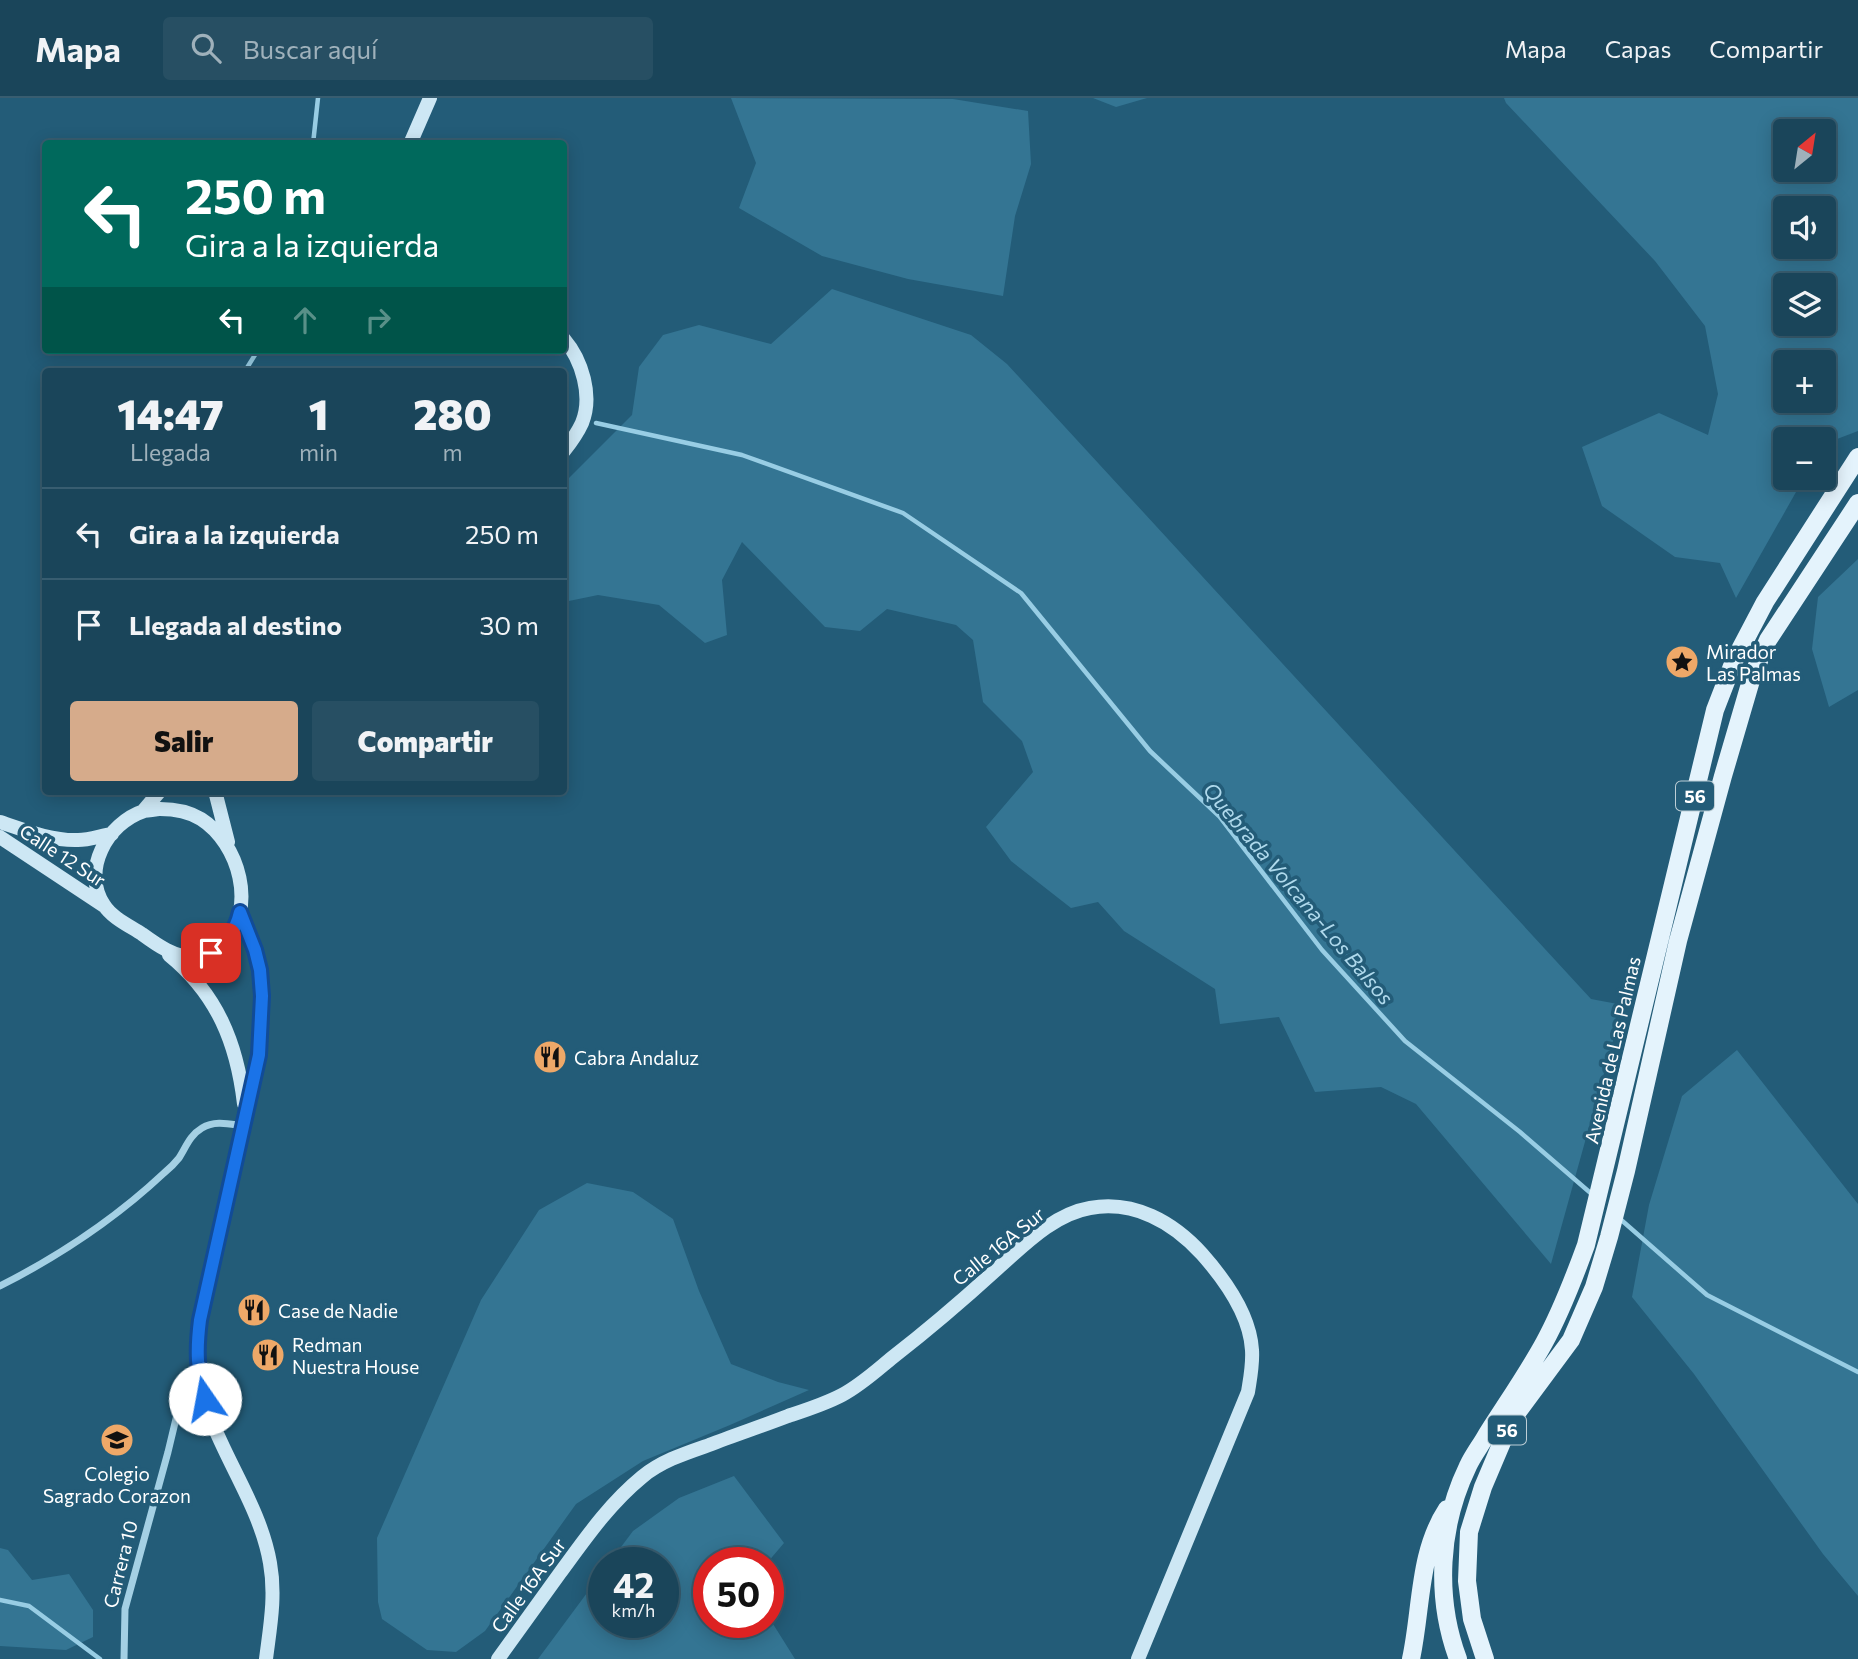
<!DOCTYPE html>
<html lang="es">
<head>
<meta charset="utf-8">
<style>
  body { margin:0; font-family:Commissioner,sans-serif; background:#274f63; color:#f1f3f6; height:100vh; display:flex; flex-direction:column; font-size:26px; white-space:nowrap }
  * { box-sizing:border-box; margin:0 }
  p { font-size:23px; color:#9fb1bb }
  .icon { flex:none; width:38px; height:38px; fill:none; stroke:currentColor; stroke-width:2; stroke-linecap:round; stroke-linejoin:round }
  .map { position:relative; flex:1; overflow:hidden }
  .panel { position:absolute; left:42px; top:270px; width:525px; height:427px; display:flex; flex-direction:column; background:#1a455a; border-radius:7px; box-shadow:0 4px 18px #0003,0 0 0 2px #385d70 }
  .panel>* { flex:none }
  .guide { position:absolute; left:42px; top:42px; width:525px; height:214px; border-radius:7px; box-shadow:0 4px 18px #0003,0 0 0 2px #385d70; background:#00695c; color:#fff; overflow:hidden }
  .needle { width:46px; rotate:30deg }
  .controls { position:absolute; left:1773px; top:21px; display:grid; gap:14px }
  .controls a { display:grid; place-items:center; width:63px; height:63px; border-radius:7px; background:#1a455a; box-shadow:0 4px 18px #0003,0 0 0 2px #385d70; font-size:35px }
  .speed { position:absolute; left:588px; top:1449px; display:flex; gap:14px; font-size:35px; font-weight:700; text-align:center }
  .speed>* { display:grid; place-content:center; width:91px; height:91px; border-radius:50%; background:#1a455a; box-shadow:0 4px 18px #0003,0 0 0 2px #385d70; line-height:1 }
  .speed small { font-size:18px; font-weight:400 }
  .speed .limit { border:10px solid #d22; background:#fff; color:#111 }
  .pin { position:absolute; display:grid; place-items:center; width:60px; height:60px; color:#fff; margin:-30px; border-radius:14px; box-shadow:0 4px 10px #0006 }
  .me { position:absolute; width:77px; margin:-38px; rotate:348deg; stroke-linejoin:round; filter:drop-shadow(0 0 5px #0008) }
  .turn { display:flex; align-items:center; gap:24px; height:147px; padding:0 28px; font-size:32px }
  .turn .icon { width:91px; height:91px; stroke-width:2.5 }
  .turn b { display:block; font-size:49px; line-height:60px }
  .lanes { display:flex; align-items:center; height:66px; padding:0 28px; background:#0003; justify-content:center; gap:35px; direction:ltr }
  .lanes .off { opacity:.35 }
  .eta { display:flex; justify-content:space-evenly; align-items:center; height:119px; text-align:center }
  .eta b { font-size:42px; font-weight:800; line-height:49px }
  .button { display:flex; gap:14px; margin-top:auto; padding:14px 28px }
  .button a { flex:1; height:80px; border-radius:7px; background:#d6ab8b; color:#111; font-size:28px; font-weight:800; line-height:80px; text-align:center }
  .button a+a { background:#274f63; color:#f1f3f6 }
  ul { padding:0; list-style:none }
  li { display:flex; align-items:center; gap:21px; height:91px; padding:0 28px; border-top:2px solid #385d70 }
  li div { flex:1 }
  li b { display:block; font-size:26px }
  li em { font-style:normal }
  header { display:flex; align-items:center; gap:42px; box-sizing:border-box; height:98px; padding:0 35px; background:#1a455a; border-bottom:2px solid #385d70 }
  header strong { font-size:33px }
  nav { display:flex; gap:38px; margin-inline-start:auto; font-size:24px }
  .search { width:490px; height:63px; background:#274f63; display:flex; align-items:center; gap:18px; box-sizing:border-box; padding:0 24px; border-radius:7px; color:#9fb1bb; font-size:26px }
  .map>svg:first-child { display:block }
  .green { fill:#347593; fill-rule:evenodd }
  .lines { fill:none; stroke-linecap:round; stroke-linejoin:round }
  .stream { stroke:#98cde4; stroke-width:4.5 }
  .street { stroke:#a4d0e4; stroke-width:7 }
  .secondary { stroke:#cde7f4; stroke-width:14 }
  .primary { stroke:#e4f3fc; stroke-width:18 }
  .route-casing { stroke:#114b97; stroke-width:18 }
  .route { stroke:#1a73e8; stroke-width:12 }
  .labels { text-anchor:middle; dominant-baseline:central; stroke-width:7; stroke-linejoin:round; paint-order:stroke }
  .shield { fill:#235c78; stroke:#bdced6; stroke-width:2 }
  .shield-label { font-size:18px; font-weight:bold; fill:#fff }
  .poi-label { font-size:19px; fill:#fff; stroke:#235c78; text-anchor:start }
  .street-label { font-size:19px; fill:#fff; stroke:#235c78 }
  .water-label { font-size:21px; font-style:italic; fill:#afd9ec; stroke:#235c78 }
</style>
</head>
<body>
<header>
<strong>Mapa</strong>
<div class="search"><svg class="icon" aria-label="search" viewBox="0 0 24 24"><circle cx="10" cy="10" r="6"/><path d="M15 15l6 6"/></svg>Buscar aquí</div>
<nav><a>Mapa</a><a>Capas</a><a>Compartir</a></nav>
</header>
<div class="map">
<svg width="1858" height="1561" viewBox="0 0 1858 1561">
  <rect width="100%" height="100%" fill="#235c78"/>
  <!-- green -->
  <path class="green" d="M731,0L953,1L1028,13L1031,66L1015,118L1003,198L908,181L822,158L739,110L756,65Z
    M1093,0H1147L1116,9Z
    M1504,0H1858V333L1824,346V341H1785V380H1804L1736,500L1720,465L1675,459L1602,408L1582,349L1659,315L1708,337L1718,296L1705,228L1655,163L1506,5ZM1785,33H1824V72H1785ZM1785,110H1824V149H1785ZM1824,187V226H1785V187ZM1785,264H1824V303H1785Z
    M832,191L971,237L1007,266L1591,901L1623,907L1551,1166L1416,1006L1381,989L1315,994L1279,919L1220,926L1215,891L1124,833L1098,804L1071,810L1011,763L986,729L1033,674L1022,643L983,604L973,542L956,527L887,511L860,533L825,529L742,444L722,482L727,537L705,545L659,507L598,497L564,504V385L632,317L639,269L663,237L699,227L771,246Z
    M1858,461V592L1829,609L1812,551L1818,499Z
    M1737,952L1858,1106V1498L1823,1456L1694,1276L1632,1199L1649,1107L1682,998Z
    M587,1085L633,1094L673,1121L699,1193L731,1266L778,1284L809,1292L730,1327L643,1363L576,1406L485,1533L456,1554L427,1552L382,1521L378,1504L377,1440L481,1202L539,1112Z
    M734,1378L784,1445L767,1465H709V1524H768V1518L795,1561H538L604,1472V1524H663V1465H609L633,1433L679,1400Z
    M0,1450L8,1452L32,1482L69,1476L93,1512V1539L66,1552L0,1548Z"/>
  <g class="lines">
    <!-- stream -->
    <path class="stream" d="M313,46L318,0
      M245,273L258,252
      M596,325L742,357L903,415L1021,495L1150,653L1219,718L1322,852L1405,943L1520,1034L1594,1098
      M1619,1120L1707,1197L1858,1274
      M0,1502L29,1508L100,1561"/>
    <!-- street -->
    <path class="street" d="M0,1188C59,1158 116,1120 164,1075C169,1071 175,1065 179,1060C186,1049 190,1037 202,1030C215,1022 229,1026 244,1028
      M124,1561L125,1511L168,1354L180,1304L189,1285L198,1278"/>
    <!-- secondary -->
    <path class="secondary" d="M410,46L430,0
      M564,241C582,262 593,298 582,325C577,336 571,344 564,353
      M215,693L228,744
      M160,711C174,711 188,713 201,721C239,745 258,811 223,846C215,853 205,859 195,859C175,860 157,847 142,836C130,828 112,820 104,807C81,773 107,725 144,713C149,712 155,712 160,711Z
      M143,713L160,693
      M0,724C24,732 52,743 78,742C89,742 100,738 112,736
      M0,739L104,808
      M240,814L255,851L260,872L262,898L259,957L200,1222C198,1236 196,1251 197,1265C203,1337 258,1395 270,1465C276,1498 270,1529 266,1561
      M169,857C217,896 237,945 244,1006
      M498,1561C519,1532 539,1504 560,1475C585,1441 609,1406 642,1379C661,1363 686,1355 709,1347C735,1337 762,1328 788,1318C806,1312 825,1306 842,1297C861,1287 877,1272 893,1259C929,1231 964,1201 998,1170C1024,1147 1054,1116 1090,1110C1134,1102 1173,1124 1202,1156C1225,1182 1250,1216 1252,1252C1253,1267 1250,1281 1248,1294L1138,1561"/>
    <!-- primary -->
    <path class="primary" d="M1411,1561C1422,1510 1418,1455 1447,1411
      M1458,1561C1435,1499 1439,1428 1468,1368C1473,1357 1481,1347 1487,1336C1506,1306 1527,1276 1544,1245C1561,1214 1574,1180 1586,1147L1715,612L1734,563L1765,504L1858,359
      M1485,1561L1472,1521L1467,1483L1469,1434L1483,1389L1511,1323L1571,1242L1594,1189L1609,1139L1626,1073L1678,843L1723,678L1752,579L1768,542L1858,405"/>
  </g>
  <g class="lines">
    <defs>
      <path id="route" d="M205,1301C197,1271 196,1254 200,1222L259,957L262,898L260,872L255,852L240,814C236,832 227,845 211,855"/>
    </defs>
    <!-- route casing -->
    <use href="#route" class="route-casing"/>
    <!-- route -->
    <use href="#route" class="route"/>
  </g>
  <!-- icons -->
  <defs>
    <symbol id="sight-disc" viewBox="-11 -11 22 22"><circle r="9.5" fill="#eea868" stroke="#235c78"/><path d="M0-6L1.8-2.2L6-1.7L2.9 1.2L3.7 5.4L0 3.3L-3.7 5.4L-2.9 1.2L-6-1.7L-1.8-2.2Z" fill="#111"/></symbol>
    <symbol id="restaurant-disc" viewBox="-11 -11 22 22"><circle r="9.5" fill="#eea868" stroke="#235c78"/><path d="M-5-6h1v4h1v-4h1v4h1v-4h1v5L-1.5 .5V6h-2V.5L-5-1ZM5-6V6H3V1.5H1.5Q1.5-4 5-6Z" fill="#111"/></symbol>
    <symbol id="school-disc" viewBox="-11 -11 22 22"><circle r="9.5" fill="#eea868" stroke="#235c78"/><path d="M0-5L7-2L0 1L-7-2ZM-4 1L0 2.5L4 1V4Q0 6-4 4Z" fill="#111"/></symbol>
  </defs>
  <g fill-rule="evenodd">
    <use href="#sight-disc" x="1663" y="545" width="38" height="38"/>
    <use href="#restaurant-disc" x="531" y="940" width="38" height="38"/>
    <use href="#restaurant-disc" x="235" y="1193" width="38" height="38"/>
    <use href="#restaurant-disc" x="249" y="1238" width="38" height="38"/>
    <use href="#school-disc" x="98" y="1323" width="38" height="38"/>
  </g>
  <g class="labels">
    <!-- shield labels -->
    <g class="shield">
      <rect x="1676" y="683.5" width="38" height="29" rx="5"/>
      <rect x="1488" y="1317.5" width="38" height="29" rx="5"/>
    </g>
    <g class="shield-label">
      <text x="1695" y="698">56</text>
      <text x="1507" y="1332">56</text>
    </g>
    <!-- poi labels -->
    <g class="poi-label">
      <text x="1706" y="553">Mirador<tspan x="1706" dy="22">Las Palmas</tspan></text>
      <text x="574" y="959">Cabra Andaluz</text>
      <text x="278" y="1212">Case de Nadie</text>
      <text x="292" y="1246">Redman<tspan x="292" dy="22">Nuestra House</tspan></text>
      <text x="117" y="1375" text-anchor="middle">Colegio<tspan x="117" dy="22">Sagrado Corazon</tspan></text>
    </g>
    <!-- street labels -->
    <g class="street-label">
      <text transform="translate(63 757) rotate(33)">Calle 12 Sur</text>
      <text transform="translate(1612 952) rotate(-77)">Avenida de Las Palmas</text>
      <text transform="translate(998 1148) rotate(-39)">Calle 16A Sur</text>
      <text transform="translate(120 1466) rotate(-76)">Carrera 10</text>
      <text transform="translate(528 1487) rotate(-54)">Calle 16A Sur</text>
    </g>
    <!-- water labels -->
    <g class="water-label">
      <text transform="translate(1299 795) rotate(50)">Quebrada Volcana-Los Balsos</text>
    </g>
  </g>
</svg>
<div class="controls">
<a><svg class="needle" viewBox="-14 -14 28 28"><path d="M0-13l5 13h-10z" fill="#e53935"/><path d="M0 13l5-13h-10z" fill="#9fb1bb"/></svg></a>
<a><svg class="icon" aria-label="sound" viewBox="0 0 24 24"><path d="M4 9h4l5-4v14l-5-4H4zM17 9q2 3 0 6"/></svg></a>
<a><svg class="icon" aria-label="layers" viewBox="0 0 24 24"><path d="M12 4l9 5-9 5-9-5zM3 14l9 5 9-5"/></svg></a>
<a>+</a>
<a>−</a>
</div>
<div class="speed"><div>42<small>km/h</small></div><div class="limit">50</div></div>
<div class="pin" style="left:211px;top:855px;background:#d93025"><svg class="icon" aria-label="arrive" viewBox="0 0 24 24"><path d="M6 21V4h12l-3 4 3 4H6"/></svg></div>
<svg class="me" style="left:205px;top:1301px" viewBox="-20 -20 40 40"><circle r="19" fill="#fff"/><path d="M0-13L10 11 0 6-10 11z" fill="#1a73e8"/></svg>
<div class="guide">
<div class="turn"><svg class="icon" aria-label="left" viewBox="0 0 24 24"><path d="M17 20v-9H6M10 6l-5 5 5 5"/></svg><div><b>250 m</b>Gira a la izquierda</div></div>
<div class="lanes"><svg class="icon" aria-label="left" viewBox="0 0 24 24"><path d="M17 20v-9H6M10 6l-5 5 5 5"/></svg><svg class="icon off" aria-label="ahead" viewBox="0 0 24 24"><path d="M12 20V5M6 11l6-6 6 6"/></svg><svg class="icon off" aria-label="right" viewBox="0 0 24 24"><path d="M7 20v-9h11M14 6l5 5-5 5"/></svg></div>
</div>
<section class="panel">
<div class="eta">
<div><b>14:47</b><p>Llegada</p></div>
<div><b>1</b><p>min</p></div>
<div><b>280</b><p>m</p></div>
</div>
<ul>
<li><svg class="icon" aria-label="left" viewBox="0 0 24 24"><path d="M17 20v-9H6M10 6l-5 5 5 5"/></svg><div><b>Gira a la izquierda</b></div><em>250 m</em></li>
<li><svg class="icon" aria-label="arrive" viewBox="0 0 24 24"><path d="M6 21V4h12l-3 4 3 4H6"/></svg><div><b>Llegada al destino</b></div><em>30 m</em></li>
</ul>
<div class="button"><a>Salir</a><a>Compartir</a></div>
</section>
</div>
</body>
</html>
